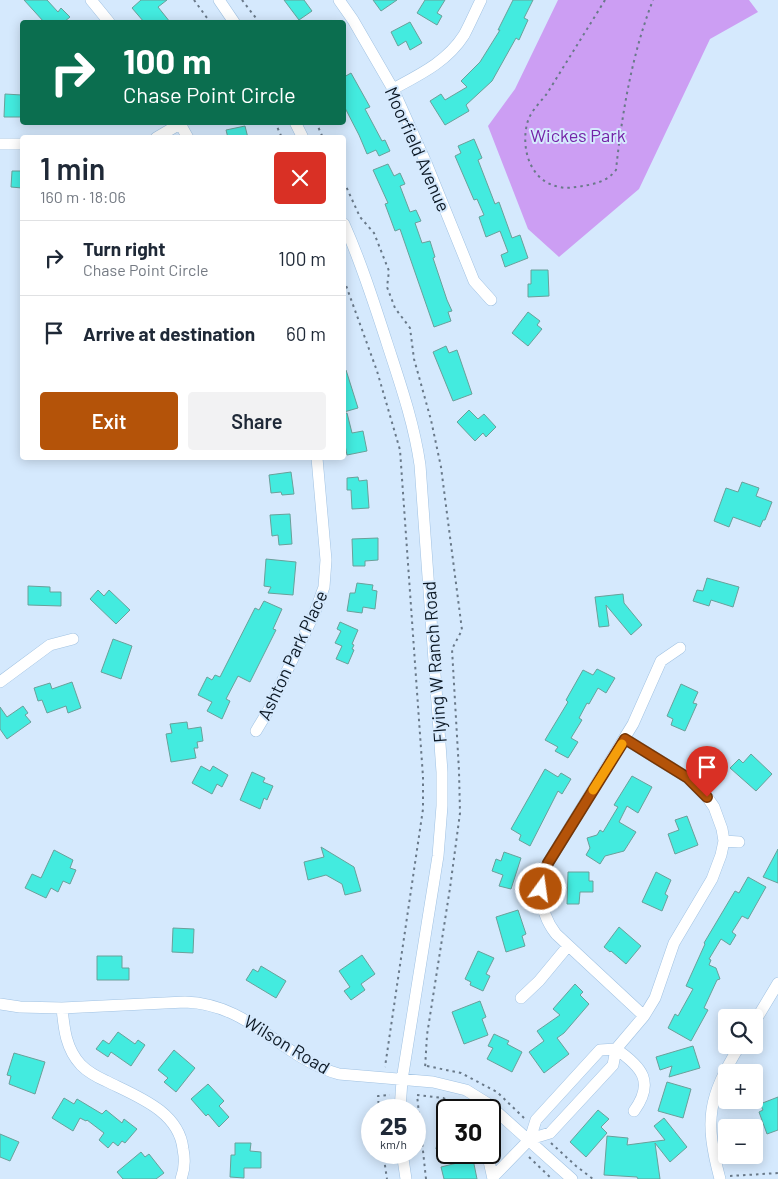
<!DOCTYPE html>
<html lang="en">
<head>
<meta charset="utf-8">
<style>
  body { margin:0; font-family:Barlow,sans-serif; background:#f2f2f3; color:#1f2937; height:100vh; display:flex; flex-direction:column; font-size:19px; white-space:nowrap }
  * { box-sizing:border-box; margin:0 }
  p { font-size:16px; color:#747a83 }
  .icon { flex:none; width:28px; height:28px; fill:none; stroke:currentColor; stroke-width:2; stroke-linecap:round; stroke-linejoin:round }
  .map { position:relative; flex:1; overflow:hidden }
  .details { position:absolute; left:20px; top:135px; width:326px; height:325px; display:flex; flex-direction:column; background:#fff; border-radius:5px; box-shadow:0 2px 12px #0003 }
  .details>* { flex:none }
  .hud { position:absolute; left:20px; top:20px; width:326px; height:105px; border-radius:5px; box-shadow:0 2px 12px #0003; background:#0b6e4f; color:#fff; overflow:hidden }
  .fabs { position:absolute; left:718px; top:1009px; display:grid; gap:10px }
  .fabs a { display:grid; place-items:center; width:45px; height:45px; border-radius:5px; background:#fff; box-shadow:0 2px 12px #0003; font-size:25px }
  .speed { position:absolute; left:361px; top:1099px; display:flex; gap:10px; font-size:25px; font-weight:700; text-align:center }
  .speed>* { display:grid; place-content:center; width:65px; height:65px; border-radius:50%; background:#fff; box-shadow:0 2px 12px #0003; line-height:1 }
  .speed small { font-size:12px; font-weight:400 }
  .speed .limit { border:2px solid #111; border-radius:8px; background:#fff; color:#111 }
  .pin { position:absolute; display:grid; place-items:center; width:42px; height:42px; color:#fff; margin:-51px -21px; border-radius:50% 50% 50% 0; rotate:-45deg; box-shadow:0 0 5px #0007 }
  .pin .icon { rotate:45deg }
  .me { position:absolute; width:55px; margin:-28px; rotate:14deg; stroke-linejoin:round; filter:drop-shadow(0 0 4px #0008) }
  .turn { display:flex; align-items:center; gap:18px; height:105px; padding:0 20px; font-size:22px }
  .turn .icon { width:65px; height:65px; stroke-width:2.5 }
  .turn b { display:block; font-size:35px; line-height:42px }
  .round { display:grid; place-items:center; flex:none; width:52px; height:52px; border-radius:5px; background:#f2f2f3 }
  .headline { display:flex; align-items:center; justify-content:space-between; height:85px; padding:0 20px }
  h1 { font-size:30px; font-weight:600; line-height:38px }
  .button { display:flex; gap:10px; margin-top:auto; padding:10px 20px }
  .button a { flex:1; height:58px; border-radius:5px; background:#b45309; color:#fff; font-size:20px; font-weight:600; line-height:58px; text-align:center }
  .button a+a { background:#f2f2f3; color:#1f2937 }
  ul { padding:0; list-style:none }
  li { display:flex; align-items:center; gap:15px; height:75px; padding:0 20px; border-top:1px solid #e0e1e3 }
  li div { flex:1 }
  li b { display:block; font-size:19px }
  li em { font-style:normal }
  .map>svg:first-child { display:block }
  .green { fill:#cc9ef3 }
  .building { fill:#43ebdf; stroke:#6aa09a }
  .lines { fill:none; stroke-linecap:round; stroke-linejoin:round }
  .minor-casing { stroke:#a1c2e2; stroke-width:12 }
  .path { stroke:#697989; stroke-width:2; stroke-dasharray:2.5 4; stroke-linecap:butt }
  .minor { stroke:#fff; stroke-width:11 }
  .route-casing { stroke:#753606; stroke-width:12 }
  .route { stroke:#b45309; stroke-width:9 }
  .slow { stroke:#f59e0b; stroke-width:9 }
  .labels { text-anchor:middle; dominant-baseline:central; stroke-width:4; stroke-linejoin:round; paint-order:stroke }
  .park-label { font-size:18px; fill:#7423a7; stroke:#d5e9fd }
  .street-label { font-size:18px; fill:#0c1824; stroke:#d5e9fd }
</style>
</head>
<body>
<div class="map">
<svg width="778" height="1179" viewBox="0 0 778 1179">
  <rect width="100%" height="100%" fill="#d5e9fd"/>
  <!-- green -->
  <path class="green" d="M558,0H749L758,12L710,39L639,189L559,257L528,229L488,126L515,89Z"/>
  <!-- building -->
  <path class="building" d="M24,0H47L58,12L61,8L70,17L64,22H44Z
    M141,0H167L158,7L170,22H144L132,8Z
    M284,0H304L312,11L299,20Z
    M373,0H397L381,11Z
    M425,0H445L437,13L442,16L437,25L417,13Z
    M513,0H533L524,18L528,20L519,40L516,38L492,81L466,105L469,111L445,125L430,101L441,94L445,100L467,87L461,81L480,62L500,30H498Z
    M410,22L422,43L410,50L406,41L398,46L391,32Z
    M351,73L370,107L365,109L382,141L385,140L390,151L379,156L376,150L367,154L359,135L344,106V77Z
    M5,94L22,95V117H4Z
    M245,126L248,138H228L226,130Z
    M474,139L482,158L478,160L495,204L499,202L512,238L520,235L528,258L505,267L501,255L508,252L500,231L486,237L479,217L484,215L477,199L474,200L455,156L461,153L458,146Z
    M388,164L394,176L400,173L405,184L400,186L410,212L416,210L421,221L415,223L422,243L430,241L435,257L433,258L447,300L452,311L448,312L451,321L434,327L400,229L395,231L385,204L388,203L373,170Z
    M12,171H22V188L11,187Z
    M531,270H548L549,296L528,297V284H531Z
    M528,312L540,321L537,325L542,329L528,346L512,333Z
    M446,346L449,353L457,350L472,394L453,401L433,352Z
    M344,370H346L358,408L344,412Z
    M469,410L478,419L484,414L496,427L486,437L483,433L475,441L457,422Z
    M347,413L352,433L363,431L367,451L347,455L344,440V414Z
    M291,472L294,494L282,495L281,492L271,493L269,475Z
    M358,477L359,481L367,480L369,508L352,509L351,490H347V478Z
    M742,482L759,488L756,496L772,502L765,520H763L760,527L733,517L729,527L714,521L726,488L738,492Z
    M290,514L292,544L279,545L278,535L272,536L270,515Z
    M378,538V560L365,561V566H353L352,539Z
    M266,559L296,562L293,595L268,593L271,587L264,586Z
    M707,578L739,587L733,607L711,600L709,606L693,601L697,590L703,591Z
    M357,583L373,585L372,590L377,591L375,609L363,607L362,613L347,611L350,593H355Z
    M28,586L50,587V592H61V606L28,605Z
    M98,590L104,596L109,590L130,610L116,624L90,599Z
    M623,594L624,603L642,625L631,635L606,605L609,626L599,627L595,597Z
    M264,601L282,609L273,629L276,630L250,682L238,676L226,699L230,701L222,719L207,711L212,702L198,695L207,677L212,680L215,675L220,677L255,608L259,610Z
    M340,622L358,630L352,644L354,645L352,649L354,650L348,664L336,659L342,646L335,643L341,631L337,629Z
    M113,639L132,646L121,679L101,672Z
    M597,669L615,678L606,693L598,688L589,704L587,703L579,718L582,720L571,738L578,742L568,758L555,751L558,747L545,740L568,702L566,700L583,670L593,675Z
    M72,682L81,708L68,713L66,706L47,713L42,700L38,701L34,688L50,683L52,689Z
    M681,684L698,692L693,703L697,704L685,731L671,725L673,719L667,716Z
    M23,706L28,713L25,715L31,722L7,739L0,729V707L7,717Z
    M187,722L188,729L201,727L203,741L197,742L198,748H194L196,758L171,762L166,734L172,733L170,724Z
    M751,754L772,774L756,791L730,768L739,759L743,763Z
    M201,766L210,771L213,766L228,775L222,787L217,784L212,794L192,783Z
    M545,769L558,777L561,773L571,779L562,794L558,791L530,846L519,840L521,835L511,829Z
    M252,772L265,778L263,782L273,786L267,800L264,798L260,809L240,800Z
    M632,776L652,787L638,813L627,806L619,822L636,832L624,851L605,856L600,864L586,855L590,848L587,838L597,835L600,830L603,832L618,807L614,805Z
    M687,816L698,845L675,854L668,834L679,830L675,820Z
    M321,847L354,867L361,891L345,895L342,884L326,875L308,880L304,862L324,857Z
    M778,849V883L763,877Z
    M54,850L73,860L70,868L76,870L70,884L63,881L58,892L51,888L46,898L25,888L32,874L41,878Z
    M504,852L521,858L511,889L499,886L503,875L492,871L496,859L501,861Z
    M568,872H589V881H593V892H580L579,904H567Z
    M656,872L671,880L665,894L668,896L662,911L642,902Z
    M748,877L766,887L748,919L742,916L732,932L736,935L730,945L721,939L709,959L711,960L709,965L716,968L720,979L717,980L704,1008L708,1010L691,1041L668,1028L675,1014L678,1016L693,989L686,986L705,944L704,943L735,891L739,893Z
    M518,910L526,934L522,936L525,946L506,952L496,917Z
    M619,927L641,946L626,964L611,951L610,952L604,947Z
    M173,928L194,929L193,953L172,952Z
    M478,951L494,958L486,974L490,976L483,991L470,985L471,982L465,979Z
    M362,955L375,974L361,984L365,990L351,1000L344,991L350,987L339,971Z
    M97,956H122V968H129V980H97Z
    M261,966L286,981L276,998L246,980L253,969L258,972Z
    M575,984L583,992L580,995L589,1004L564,1033L557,1038L569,1054L544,1073L529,1052L544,1041L537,1031L560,1015L553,1009Z
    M480,1001L486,1017L482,1019L488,1035L464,1044L452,1012Z
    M118,1032L135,1044L138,1040L145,1045L131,1066L111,1052L108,1057L96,1049L103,1040L109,1044Z
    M494,1034L509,1041L507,1044L522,1052L512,1072L487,1059L493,1048L488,1046Z
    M693,1046L700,1068L669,1077L672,1066L660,1070L656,1057Z
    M174,1050L195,1068L176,1092L164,1082L168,1078L158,1070Z
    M14,1053L45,1062L35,1094L9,1084L11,1076L7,1075Z
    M667,1082L691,1089L683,1118L658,1111Z
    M208,1084L224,1101L219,1106L229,1117L219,1127L208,1114L206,1116L191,1099Z
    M778,1097V1130L767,1134L759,1112L763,1110L760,1104Z
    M64,1098L74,1104L77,1099L102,1114L106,1110L122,1123L124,1119L137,1129L125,1143L122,1141L118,1146L113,1142L108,1148L99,1140L104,1133L87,1120L86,1121L80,1118L73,1131L52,1118Z
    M443,1110L448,1111V1151L436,1149Z
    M598,1110L609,1119L601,1127L607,1133L586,1157L570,1142Z
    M664,1118L687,1147L670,1162L655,1143L660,1179H638L637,1177L604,1175L607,1136L628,1138L627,1145L665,1140L654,1126Z
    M0,1134L19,1142L10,1161L0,1157Z
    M235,1143H251L250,1151L261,1152V1168H244V1178L230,1177L231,1155H235Z
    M141,1152L145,1157L149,1154L164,1173L156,1179H123L117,1172Z
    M473,1159L477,1179H444L441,1167Z"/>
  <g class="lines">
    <defs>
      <path id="minor" d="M91,0L109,22
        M219,0L234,22
        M339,0L353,20L393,89L427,165L474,281L491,300
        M393,89C419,75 447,62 464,35C470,24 475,12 481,0
        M179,122L188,138
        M295,122L303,138
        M156,138L183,122
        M0,144H22
        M344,224C361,262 374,303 387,343C400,383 414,423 420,465L442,772V806L438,856L402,1080L400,1110
        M0,682L50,645L73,639
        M256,731L268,711L315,612L324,587L326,560L317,458
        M724,841L739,842
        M521,998L539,981L568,946
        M0,1004L20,1007L62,1008L185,1002C251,1004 281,1058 339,1074L433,1082L466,1090L487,1103L572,1179
        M62,1008C64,1029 66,1049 81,1065C88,1072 97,1077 106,1081C136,1096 179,1111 183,1149C185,1159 185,1169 181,1179
        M644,1016L556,934C539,912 538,888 548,863L633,724L661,661L680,648
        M754,1023L778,983
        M616,1049C642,1067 655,1082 634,1111
        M530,1139L550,1133L613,1065L616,1049L644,1016L655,998L674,943L712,879L721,855L724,841L722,829L714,807L707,797L688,778L625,739
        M402,1152L406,1179
        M487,1152L493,1179
        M493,1177L530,1139L536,1120L600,1050L616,1049
        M720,1179C704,1119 708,1098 740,1045"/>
    </defs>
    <!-- minor casing -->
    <use href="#minor" class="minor-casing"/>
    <!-- path -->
    <path class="path" d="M194,0L210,22
      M242,0L259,22
      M605,0C586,31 567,61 548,92C541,102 530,111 527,124C521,149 530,182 560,187C567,189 575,187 583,186C595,184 608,181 616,170C622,113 632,54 653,0
      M275,122L282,138
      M316,122L323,138
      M344,182L360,217L374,233L389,271L387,287L395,308L410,328L414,359L431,420L441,467L462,630L452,649L459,771L460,813L450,888L427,1035L425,1069
      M344,280L377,371L400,450L423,777V809L385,1067
      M427,1066L461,1073L497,1092L524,1118
      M379,1110L378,1096L390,1095
      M551,1143L576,1166L593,1179
      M383,1152L387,1179
      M529,1157L552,1179
      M730,1176L778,1173
      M426,1179L417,1095L443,1098L474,1110"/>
    <!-- minor -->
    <use href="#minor" class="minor"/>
  </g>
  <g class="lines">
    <defs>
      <path id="route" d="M541,889L543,876L548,863L625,739L688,778L707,797"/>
    </defs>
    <!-- route casing -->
    <use href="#route" class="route-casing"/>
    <!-- route -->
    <use href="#route" class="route"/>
    <!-- slow -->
    <path class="slow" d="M593,790L622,744"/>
  </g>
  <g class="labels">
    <!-- park labels -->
    <g class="park-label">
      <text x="578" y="135">Wickes Park</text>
    </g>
    <!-- street labels -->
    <g class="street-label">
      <text transform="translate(418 149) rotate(66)">Moorfield Avenue</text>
      <text transform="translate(292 655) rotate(-65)">Ashton Park Place</text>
      <text transform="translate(434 662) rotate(-94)">Flying W Ranch Road</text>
      <text transform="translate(287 1044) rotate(31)">Wilson Road</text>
    </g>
  </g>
</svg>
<div class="fabs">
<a><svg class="icon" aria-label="search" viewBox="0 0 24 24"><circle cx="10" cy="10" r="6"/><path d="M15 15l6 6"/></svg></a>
<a>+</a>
<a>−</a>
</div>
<div class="speed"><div>25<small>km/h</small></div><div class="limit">30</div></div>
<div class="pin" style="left:707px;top:797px;background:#d93025"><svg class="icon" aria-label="arrive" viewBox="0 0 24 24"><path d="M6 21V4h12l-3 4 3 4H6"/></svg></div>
<svg class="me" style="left:541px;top:889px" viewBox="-20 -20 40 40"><circle r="17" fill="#b45309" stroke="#fff" stroke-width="3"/><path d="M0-11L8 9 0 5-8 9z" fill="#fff"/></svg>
<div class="hud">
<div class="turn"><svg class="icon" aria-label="right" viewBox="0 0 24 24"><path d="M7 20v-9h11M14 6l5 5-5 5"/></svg><div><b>100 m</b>Chase Point Circle</div></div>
</div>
<section class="details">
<div class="headline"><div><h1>1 min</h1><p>160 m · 18:06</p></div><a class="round" style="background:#d93025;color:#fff"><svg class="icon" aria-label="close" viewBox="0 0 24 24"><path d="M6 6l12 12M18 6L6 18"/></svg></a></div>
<ul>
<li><svg class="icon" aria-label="right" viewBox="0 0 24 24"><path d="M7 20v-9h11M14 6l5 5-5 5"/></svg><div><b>Turn right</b><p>Chase Point Circle</p></div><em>100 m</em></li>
<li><svg class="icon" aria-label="arrive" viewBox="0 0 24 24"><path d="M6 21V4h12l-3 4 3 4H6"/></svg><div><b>Arrive at destination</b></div><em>60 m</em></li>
</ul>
<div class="button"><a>Exit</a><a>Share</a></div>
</section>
</div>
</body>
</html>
